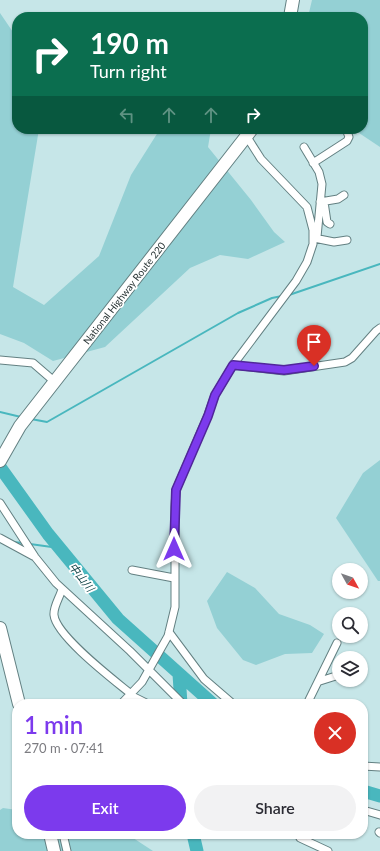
<!DOCTYPE html>
<html lang="en">
<head>
<meta charset="utf-8">
<style>
  body { margin:0; font-family:Lato,"Noto Sans JP",sans-serif; background:#f2f2f3; color:#2b2b33; height:100vh; display:flex; flex-direction:column; font-size:15px; white-space:nowrap }
  * { box-sizing:border-box; margin:0 }
  p { font-size:13px; color:#7c7c81 }
  .icon { flex:none; width:22px; height:22px; fill:none; stroke:currentColor; stroke-width:2; stroke-linecap:round; stroke-linejoin:round }
  .map { position:relative; flex:1; overflow:hidden }
  .panel { position:absolute; left:12px; top:699px; width:356px; height:140px; display:flex; flex-direction:column; background:#fff; border-radius:16px; box-shadow:0 1px 3px #0004 }
  .panel>* { flex:none }
  .banner { position:absolute; left:12px; top:12px; width:356px; height:122px; border-radius:16px; box-shadow:0 1px 3px #0004; background:#0b6e4f; color:#fff; overflow:hidden }
  .needle { width:26px; rotate:130deg }
  .fabs { position:absolute; left:332px; top:563px; display:grid; gap:8px }
  .fabs a { display:grid; place-items:center; width:36px; height:36px; border-radius:50%; background:#fff; box-shadow:0 1px 3px #0004; font-size:20px }
  .pin { position:absolute; display:grid; place-items:center; width:34px; height:34px; color:#fff; margin:-41px -17px; border-radius:50% 50% 50% 0; rotate:-45deg; box-shadow:0 0 4px #0007 }
  .pin .icon { rotate:45deg }
  .me { position:absolute; width:44px; margin:-22px; rotate:0deg; stroke-linejoin:round; filter:drop-shadow(0 0 3px #0008) }
  .turn { display:flex; align-items:center; gap:14px; height:84px; padding:0 12px; font-size:18px }
  .turn .icon { width:52px; height:52px; stroke-width:2.5 }
  .turn b { display:block; font-size:28px; line-height:34px }
  .lanes { display:flex; align-items:center; height:38px; padding:0 12px; background:#0003; justify-content:center; gap:20px; direction:ltr }
  .lanes .off { opacity:.35 }
  .round { display:grid; place-items:center; flex:none; width:42px; height:42px; border-radius:21px; background:#f2f2f3 }
  .headline { display:flex; align-items:center; justify-content:space-between; height:68px; padding:0 12px }
  h1 { font-size:24px; font-weight:600; line-height:30px; color:#7c3aed }
  .action { display:flex; gap:8px; margin-top:auto; padding:8px 12px }
  .action a { flex:1; height:46px; border-radius:24px; background:#7c3aed; color:#fff; font-size:16px; font-weight:600; line-height:46px; text-align:center }
  .action a+a { background:#f2f2f3; color:#2b2b33 }
  .map>svg:first-child { display:block }
  .green { fill:#94d0d4 }
  .lines { fill:none; stroke-linecap:round; stroke-linejoin:round }
  .stream { stroke:#49b7be; stroke-width:2 }
  .river { stroke:#49b7be; stroke-width:13 }
  .minor-casing { stroke:#638082; stroke-width:9 }
  .trunk-casing { stroke:#638082; stroke-width:14 }
  .minor { stroke:#fff; stroke-width:7 }
  .trunk { stroke:#fff; stroke-width:12 }
  .route-casing { stroke:#51269a; stroke-width:10 }
  .route { stroke:#7c3aed; stroke-width:7 }
  .labels { text-anchor:middle; dominant-baseline:central; stroke-width:3.5; stroke-linejoin:round; paint-order:stroke }
  .street-label { font-size:10px; fill:#293536; stroke:#fff }
  .water-label { font-size:11px; font-style:italic; fill:#0b3f42; stroke:#fff }
</style>
</head>
<body>
<div class="map">
<svg width="380" height="851" viewBox="0 0 380 851">
  <rect width="100%" height="100%" fill="#c6e6e8"/>
  <!-- green -->
  <path class="green" d="M312,0H380V147L353,129H363V17H308Z
    M0,13L17,38V129H39L13,287L44,305L99,256L131,175L160,129H211L208,147L251,200L274,232L285,242L248,259L220,255L190,268L105,347L53,361L24,343L0,334Z
    M380,460V581H378L336,518L363,473Z
    M227,572L255,588L279,614L310,625L324,634L312,653L285,654L256,665L243,660L217,628L207,601Z
    M3,808L17,810V834H127L153,851H0V810Z"/>
  <g class="lines">
    <!-- stream -->
    <path class="stream" d="M289,295L380,264
      M0,412L21,417
      M31,419L47,422L238,313L272,298L282,296
      M12,542L24,543
      M30,544L59,548"/>
    <!-- river -->
    <path class="river" d="M0,467L48,534L118,619L213,704
      M179,674L181,704
      M363,791L380,796
      M193,834L197,851"/>
    <defs>
      <path id="minor" d="M304,147L319,172L322,184L317,237
        M313,163L347,141L349,137L346,129
        M320,202L338,199L344,195
        M324,202L327,222L330,224
        M314,238L334,242L347,240
        M0,360L33,363L55,382
        M233,365L284,371L345,362L352,358L376,331L380,328
        M0,503L35,557L56,583L130,651L183,704
        M0,538L33,556
        M132,570L174,578
        M62,589C60,597 53,607 54,615C56,636 114,680 131,694
        M169,632L204,679L233,704
        M320,681L339,675
        M130,695L148,704
        M121,704L142,682L168,636L175,607V507L176,490L208,415L215,395L233,365L296,281L307,262L313,244V230L307,207L261,159L247,137
        M307,704L337,643
        M363,766L380,767
        M363,810L380,815
        M379,832L380,833
        M63,834L67,851
        M298,834L300,838L328,851"/>
      <path id="trunk" d="M290,17L293,0
        M0,461L20,426L252,129
        M0,628L19,704
        M50,834L54,851"/>
    </defs>
    <!-- minor casing -->
    <use href="#minor" class="minor-casing"/>
    <!-- trunk casing -->
    <use href="#trunk" class="trunk-casing"/>
    <!-- minor -->
    <use href="#minor" class="minor"/>
    <!-- trunk -->
    <use href="#trunk" class="trunk"/>
  </g>
  <g class="lines">
    <defs>
      <path id="route" d="M174,549L176,490L208,416L215,395L233,365L284,370L314,366"/>
    </defs>
    <!-- route casing -->
    <use href="#route" class="route-casing"/>
    <!-- route -->
    <use href="#route" class="route"/>
  </g>
  <g class="labels">
    <!-- street labels -->
    <g class="street-label">
      <text transform="translate(124 293) rotate(-52)">National Highway Route 220</text>
    </g>
    <!-- water labels -->
    <g class="water-label">
      <text transform="translate(82 577) rotate(52)">中山川</text>
    </g>
  </g>
</svg>
<div class="fabs">
<a><svg class="needle" viewBox="-14 -14 28 28"><path d="M0-13l5 13h-10z" fill="#e53935"/><path d="M0 13l5-13h-10z" fill="#7c7c81"/></svg></a>
<a><svg class="icon" aria-label="search" viewBox="0 0 24 24"><circle cx="10" cy="10" r="6"/><path d="M15 15l6 6"/></svg></a>
<a><svg class="icon" aria-label="layers" viewBox="0 0 24 24"><path d="M12 4l9 5-9 5-9-5zM3 14l9 5 9-5"/></svg></a>
</div>
<div class="pin" style="left:314px;top:366px;background:#d93025"><svg class="icon" aria-label="arrive" viewBox="0 0 24 24"><path d="M6 21V4h12l-3 4 3 4H6"/></svg></div>
<svg class="me" style="left:174px;top:549px" viewBox="-20 -20 40 40"><path d="M0-17L14 15 0 8-14 15z" fill="#7c3aed" stroke="#fff" stroke-width="4"/></svg>
<div class="banner">
<div class="turn"><svg class="icon" aria-label="right" viewBox="0 0 24 24"><path d="M7 20v-9h11M14 6l5 5-5 5"/></svg><div><b>190 m</b>Turn right</div></div>
<div class="lanes"><svg class="icon off" aria-label="left" viewBox="0 0 24 24"><path d="M17 20v-9H6M10 6l-5 5 5 5"/></svg><svg class="icon off" aria-label="ahead" viewBox="0 0 24 24"><path d="M12 20V5M6 11l6-6 6 6"/></svg><svg class="icon off" aria-label="ahead" viewBox="0 0 24 24"><path d="M12 20V5M6 11l6-6 6 6"/></svg><svg class="icon" aria-label="right" viewBox="0 0 24 24"><path d="M7 20v-9h11M14 6l5 5-5 5"/></svg></div>
</div>
<section class="panel">
<div class="headline"><div><h1>1 min</h1><p>270 m · 07:41</p></div><a class="round" style="background:#d93025;color:#fff"><svg class="icon" aria-label="close" viewBox="0 0 24 24"><path d="M6 6l12 12M18 6L6 18"/></svg></a></div>
<div class="action"><a>Exit</a><a>Share</a></div>
</section>
</div>
</body>
</html>
